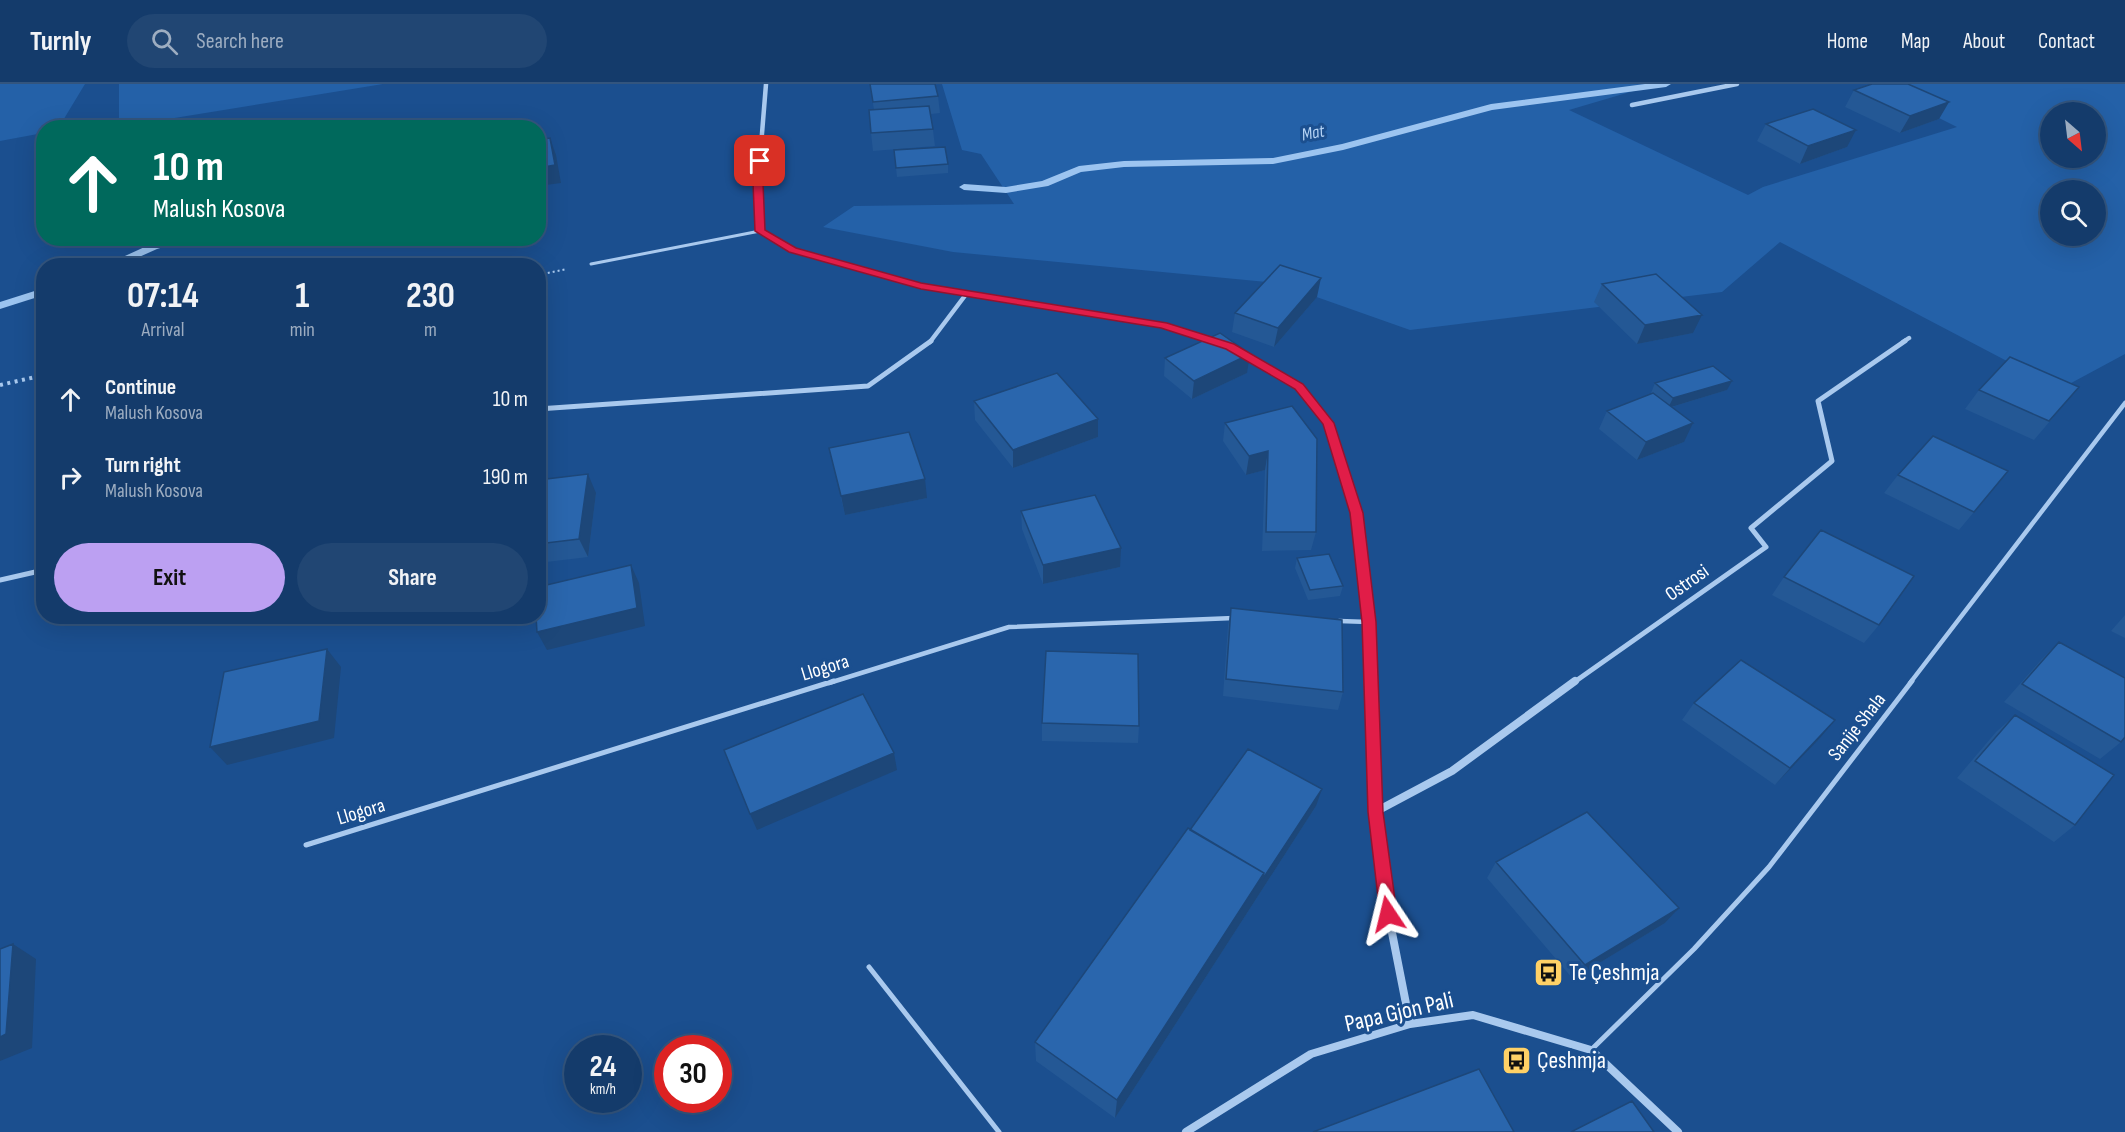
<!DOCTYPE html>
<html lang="en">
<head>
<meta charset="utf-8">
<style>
  body { margin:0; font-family:"Sofia Sans Condensed",sans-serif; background:#214673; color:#f1f3f6; height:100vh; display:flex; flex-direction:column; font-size:22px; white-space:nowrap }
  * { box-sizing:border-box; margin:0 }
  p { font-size:20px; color:#9dadc1 }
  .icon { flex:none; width:33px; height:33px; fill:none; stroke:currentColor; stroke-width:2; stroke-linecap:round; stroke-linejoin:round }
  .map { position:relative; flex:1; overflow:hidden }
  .sheet { position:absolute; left:36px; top:174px; width:510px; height:366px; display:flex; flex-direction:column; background:#143b6b; border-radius:24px; box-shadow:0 6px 24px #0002,0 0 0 2px #33557e }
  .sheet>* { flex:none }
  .top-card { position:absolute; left:36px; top:36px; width:510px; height:126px; border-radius:24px; box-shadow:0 6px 24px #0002,0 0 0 2px #33557e; background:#00695c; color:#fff; overflow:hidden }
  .needle { width:39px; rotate:152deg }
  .fabs { position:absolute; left:2040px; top:18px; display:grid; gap:12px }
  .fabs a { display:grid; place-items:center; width:66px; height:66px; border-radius:50%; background:#143b6b; box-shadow:0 6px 24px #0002,0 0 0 2px #33557e; font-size:30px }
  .speed { position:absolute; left:564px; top:951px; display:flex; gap:12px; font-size:30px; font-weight:700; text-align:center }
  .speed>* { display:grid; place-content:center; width:78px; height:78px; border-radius:50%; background:#143b6b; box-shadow:0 6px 24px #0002,0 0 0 2px #33557e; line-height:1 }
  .speed small { font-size:15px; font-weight:400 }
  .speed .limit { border:9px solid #d22; background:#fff; color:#111 }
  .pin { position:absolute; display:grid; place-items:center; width:51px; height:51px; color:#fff; margin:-26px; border-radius:12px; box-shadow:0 3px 9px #0006 }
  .me { position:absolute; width:66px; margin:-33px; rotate:350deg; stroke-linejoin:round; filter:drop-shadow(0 0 4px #0008) }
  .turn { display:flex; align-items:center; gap:21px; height:126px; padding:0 18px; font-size:27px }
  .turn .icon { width:78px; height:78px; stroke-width:2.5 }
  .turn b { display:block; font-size:42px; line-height:51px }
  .eta { display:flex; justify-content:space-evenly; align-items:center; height:102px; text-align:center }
  .eta b { font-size:36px; font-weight:700; line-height:42px }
  .cta { display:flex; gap:12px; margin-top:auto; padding:12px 18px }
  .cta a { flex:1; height:69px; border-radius:36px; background:#bca0f2; color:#111; font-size:24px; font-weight:700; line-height:69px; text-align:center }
  .cta a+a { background:#214673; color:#f1f3f6 }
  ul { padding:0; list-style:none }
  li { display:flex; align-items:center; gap:18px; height:78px; padding:0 18px }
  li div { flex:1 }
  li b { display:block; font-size:22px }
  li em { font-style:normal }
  header { display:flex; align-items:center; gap:36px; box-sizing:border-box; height:84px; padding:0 30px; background:#143b6b; border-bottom:2px solid #33557e }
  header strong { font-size:28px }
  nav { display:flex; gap:33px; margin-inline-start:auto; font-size:21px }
  .search { width:420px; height:54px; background:#214673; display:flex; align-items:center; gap:15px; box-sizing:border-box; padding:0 21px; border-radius:33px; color:#9dadc1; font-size:22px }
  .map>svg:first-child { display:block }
  .green { fill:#2461a8; fill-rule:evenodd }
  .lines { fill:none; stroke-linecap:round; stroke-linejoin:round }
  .stream { fill:#9cc4f0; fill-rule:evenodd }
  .path-far1 { stroke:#a9c9ee; stroke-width:2; stroke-dasharray:2 3; stroke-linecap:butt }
  .path { stroke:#a9c9ee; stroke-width:4; stroke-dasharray:3 4.5; stroke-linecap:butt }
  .service-far2 { stroke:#a9c9ee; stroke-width:3 }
  .service-far1 { stroke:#a9c9ee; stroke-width:4.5 }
  .service { stroke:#a9c9ee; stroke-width:5 }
  .minor-far2 { stroke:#a9c9ee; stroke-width:4.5 }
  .minor-far1 { stroke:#a9c9ee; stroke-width:5 }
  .minor { stroke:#a9c9ee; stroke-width:8 }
  .wall { fill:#245895 }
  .shaded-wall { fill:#1d4779 }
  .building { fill:#2a66ad; stroke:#1d4779; stroke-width:1.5 }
  .route { fill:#e11d48; stroke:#92132f; stroke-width:1.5 }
  .labels { text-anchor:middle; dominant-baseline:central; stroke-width:6; stroke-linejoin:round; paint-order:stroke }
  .far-water-label { font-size:18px; font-style:italic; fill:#b5d3f5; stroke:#1b4f8f }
  .street-label { font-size:20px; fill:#fff; stroke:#1b4f8f }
  .near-poi-label { font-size:24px; fill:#fff; stroke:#1b4f8f; text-anchor:start }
  .near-street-label { font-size:24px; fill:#fff; stroke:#1b4f8f }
</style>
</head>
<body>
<header>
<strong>Turnly</strong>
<div class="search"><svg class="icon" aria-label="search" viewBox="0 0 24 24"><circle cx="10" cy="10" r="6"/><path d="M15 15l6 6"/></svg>Search here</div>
<nav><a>Home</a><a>Map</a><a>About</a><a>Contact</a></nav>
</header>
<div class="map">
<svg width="2125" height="1048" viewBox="0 0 2125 1048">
  <rect width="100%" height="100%" fill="#1b4f8f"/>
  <!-- green -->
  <path class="green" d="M0,0H85L59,43L44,44L43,49L0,57Z
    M119,0H383L119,43Z
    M942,0H1657L1569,26L1748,111L1763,103L1957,43L1871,0H2125V270L2060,305L1780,158L1722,208L1410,246L1277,199L953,168L823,143L854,122L1014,120L981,70L962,66ZM2050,28H2096V74H2050ZM2050,106H2096V152H2050Z"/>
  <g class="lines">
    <!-- stream -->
    <path class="stream" d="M1645,0H1671L1666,3L1492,26L1343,66L1273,80L1124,83L1081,88L1048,102L1006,109L964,106L959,103L964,100L1006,103L1042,97L1079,82L1124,77L1273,74L1342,60L1491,20Z
      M173,154H192L157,165L119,182H103L149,161Z
      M44,204V211L0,225V218Z"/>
    <!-- path-far1 -->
    <path class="path-far1" d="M538,191L567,185"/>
    <!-- path -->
    <path class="path" d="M0,301L44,291"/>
    <!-- service-far2 -->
    <path class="service-far2" d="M591,180L760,147"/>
    <!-- service-far1 -->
    <path class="service-far1" d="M1339,537L1369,538
      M829,599L1009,543L1234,534
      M1910,599L2125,319"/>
    <!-- service -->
    <path class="service" d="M306,761L834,597
      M869,883L999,1048
      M1591,966L1694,865L1769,783L1912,597"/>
    <!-- minor-far2 -->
    <path class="minor-far2" d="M766,0L758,99L760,147L793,166L921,202L1163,241L1214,258
      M1632,21L1737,0
      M930,258L967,209
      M1903,258L1909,254"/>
    <!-- minor-far1 -->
    <path class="minor-far1" d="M1210,257L1214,258
      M1243,270L1299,303L1328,339L1357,429L1369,538L1371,599
      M538,325L868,302L931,257
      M0,496L44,486
      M1573,599L1766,463L1751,444L1832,377L1818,317L1905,257"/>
    <!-- minor -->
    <path class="minor" d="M1371,597L1375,728L1384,808L1410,940
      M1375,728L1452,687L1575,597
      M1186,1048L1311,970L1410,940L1473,931L1591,966L1678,1048"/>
  </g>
  <!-- wall -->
  <path class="wall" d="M870,0L938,12L940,29L931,30L935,62L873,67L871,49L874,26Z
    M1854,6L1949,18L1939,35L1900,49L1845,23Z
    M1766,40L1847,63L1800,80L1757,57Z
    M894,66L948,80V89L897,93Z
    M1602,200L1693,249L1637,260L1594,218Z
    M1317,213L1274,263L1232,248L1235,229Z
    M1165,274L1247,289L1192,315L1164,292Z
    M1655,299L1727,306L1672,323L1684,358L1637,376L1599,345L1607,327L1652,310L1651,309Z
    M2079,303L2034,356L1965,325L1979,306Z
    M974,317L1098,335V353L1013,384L975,336Z
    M1225,339L1317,355L1316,448L1311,466L1262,467L1265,386L1246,391L1223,357Z
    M829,364L927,414L845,431Z
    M2008,387L1959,446L1884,409L1898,391Z
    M538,396L596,409L588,473L538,479Z
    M1021,427L1120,483L1043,500L1022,445Z
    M1297,474L1343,502L1340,512L1308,516L1295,484Z
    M1784,493L1879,541L1864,559L1772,511Z
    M1231,524L1343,608L1338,626L1223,612L1228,542Z
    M2125,531V554L2111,547Z
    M2059,558L2121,658L2100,675L2004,618L2041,576Z
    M1694,619L1820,654L1775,701L1682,636Z
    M2015,631L2075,741L2054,758L1957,694L1996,648Z
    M1042,639L1139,642L1138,659L1042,657Z
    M1316,722L1115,1034L1036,977L1035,958L1190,746Z
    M1496,778L1679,824L1665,839L1573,895L1487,794Z"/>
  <!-- shaded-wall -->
  <path class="shaded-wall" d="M1949,18L1939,35L1900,49L1910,32Z
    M1856,46L1847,63L1800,80L1808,62Z
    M550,54L556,71L561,99L538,102V84Z
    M1321,194L1317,213L1274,263L1278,244Z
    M1702,231L1693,249L1637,260L1645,241Z
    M1250,270L1247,289L1192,315L1194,297Z
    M1732,297L1727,306L1668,324L1673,314Z
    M1098,335V353L1013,384V366Z
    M1693,339L1684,358L1637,376L1646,358Z
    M1268,367L1265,386L1246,391L1249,372Z
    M588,390L596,409L588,473L579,455Z
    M925,395L927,414L845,431L841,412Z
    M1121,464L1120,483L1043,500V481Z
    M631,481L639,499L645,542L547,566L537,548Z
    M327,565L341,583L334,654L227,681L210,663Z
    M1835,636L1820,654L1775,701L1790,684Z
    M894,669L897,686L757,746L750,730Z
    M1322,705L1316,722L1115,1034L1117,1016L1264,789Z
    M1679,824L1665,839L1573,895L1585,881Z
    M13,860L36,875L32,964L0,977V953Z"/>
  <!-- building -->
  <path class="building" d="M870,0H935L938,12L873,18Z
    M1872,0H1908L1949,18L1910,32L1854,6Z
    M929,22L933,45L871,49L869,26Z
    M1813,25L1856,46L1808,62L1766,40Z
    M550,54L555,81L538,84V56Z
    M945,63L948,80L896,84L894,66Z
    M1280,181L1321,194L1278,244L1235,229Z
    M1656,190L1702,231L1645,241L1602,200Z
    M1220,249L1250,270L1194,297L1165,274Z
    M2010,273L2079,303L2049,337L1979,306Z
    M1713,282L1732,297L1673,314L1655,299Z
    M1057,289L1098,335L1013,366L974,317Z
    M1653,309L1693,339L1646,358L1607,327Z
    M1292,322L1317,355L1316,448H1266L1268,367L1249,372L1225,339Z
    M909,348L925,395L841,412L829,364Z
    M1933,352L2008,387L1974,428L1898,391Z
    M588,390L579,455L538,460V396Z
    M1095,411L1121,464L1043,481L1021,427Z
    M1821,446L1914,492L1879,541L1784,493Z
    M1329,470L1343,502L1310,506L1297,474Z
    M631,481L637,524L537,548L536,532H538V503Z
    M1231,524L1342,536L1343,608L1226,595Z
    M2059,558L2125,594V653L2121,658L2022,600Z
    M327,565L319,637L210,663L224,588Z
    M1046,567L1138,570L1139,642L1042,639Z
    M1741,576L1835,636L1790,684L1694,619Z
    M863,610L894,669L750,730L724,666Z
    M2015,631L2114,691L2075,741L1975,677Z
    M1248,665L1322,705L1262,796L1264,789L1190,746Z
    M1587,728L1679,824L1585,881L1496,778Z
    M1188,744L1264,789L1117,1016L1035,958Z
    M13,860L6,950L0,953V865Z
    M1479,985L1514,1048H1313Z
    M1632,1017L1654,1048H1571Z"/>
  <!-- route -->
  <path class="route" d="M760,74L764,77L763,99L765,146L796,164L921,199L1167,239L1234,260L1303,300L1334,339L1363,429L1376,538L1383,728L1397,830L1394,836L1388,838L1382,836L1380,830L1368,728L1362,538L1350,429L1323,340L1295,305L1226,265L1161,244L921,205L789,168L755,147L753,99L755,77Z"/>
  <!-- icons -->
  <defs>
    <symbol id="bus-square" viewBox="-11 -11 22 22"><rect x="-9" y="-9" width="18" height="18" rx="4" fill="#ffd166" stroke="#1b4f8f"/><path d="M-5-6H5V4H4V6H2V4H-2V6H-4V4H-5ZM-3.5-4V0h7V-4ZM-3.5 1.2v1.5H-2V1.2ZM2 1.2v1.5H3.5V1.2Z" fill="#111"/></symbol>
  </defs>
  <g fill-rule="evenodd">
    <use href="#bus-square" x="1532" y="872" width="33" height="33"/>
    <use href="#bus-square" x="1500" y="960" width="33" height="33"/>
  </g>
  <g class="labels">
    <!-- far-water labels -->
    <g class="far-water-label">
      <text transform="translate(1313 49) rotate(-11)">Mat</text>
    </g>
    <!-- street labels -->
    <g class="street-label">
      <text transform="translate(1687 499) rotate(-35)">Ostrosi</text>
      <text transform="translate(825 584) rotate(-17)">Llogora</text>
      <text transform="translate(1857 643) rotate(-52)">Sanije Shala</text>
      <text transform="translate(361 728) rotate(-17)">Llogora</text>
    </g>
    <!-- near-poi labels -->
    <g class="near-poi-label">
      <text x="1569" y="888">Te Çeshmja</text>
      <text x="1537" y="976">Çeshmja</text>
    </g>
    <!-- near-street labels -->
    <g class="near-street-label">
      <text transform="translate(1399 928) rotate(-13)">Papa Gjon Pali</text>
    </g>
  </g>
</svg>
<div class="fabs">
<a><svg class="needle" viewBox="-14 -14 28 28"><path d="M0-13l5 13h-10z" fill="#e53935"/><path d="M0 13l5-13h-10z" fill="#9dadc1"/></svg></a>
<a><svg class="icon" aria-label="search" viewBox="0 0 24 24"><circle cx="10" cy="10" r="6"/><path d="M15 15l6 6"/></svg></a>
</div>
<div class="speed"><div>24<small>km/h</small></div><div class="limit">30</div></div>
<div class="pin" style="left:760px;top:77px;background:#d93025"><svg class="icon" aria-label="arrive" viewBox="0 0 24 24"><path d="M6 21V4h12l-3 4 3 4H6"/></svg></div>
<svg class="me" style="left:1388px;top:830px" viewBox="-20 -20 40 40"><path d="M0-17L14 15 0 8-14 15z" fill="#e11d48" stroke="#fff" stroke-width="4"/></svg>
<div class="top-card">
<div class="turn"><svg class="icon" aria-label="ahead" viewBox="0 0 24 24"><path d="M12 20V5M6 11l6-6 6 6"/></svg><div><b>10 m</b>Malush Kosova</div></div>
</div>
<section class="sheet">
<div class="eta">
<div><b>07:14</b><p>Arrival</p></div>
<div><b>1</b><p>min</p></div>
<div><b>230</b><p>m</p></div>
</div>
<ul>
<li><svg class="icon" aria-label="ahead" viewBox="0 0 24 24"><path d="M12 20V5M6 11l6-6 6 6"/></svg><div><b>Continue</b><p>Malush Kosova</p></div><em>10 m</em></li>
<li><svg class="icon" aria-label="right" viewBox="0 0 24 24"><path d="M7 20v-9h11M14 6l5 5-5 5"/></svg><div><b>Turn right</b><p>Malush Kosova</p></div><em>190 m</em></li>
</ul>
<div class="cta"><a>Exit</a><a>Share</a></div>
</section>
</div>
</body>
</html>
